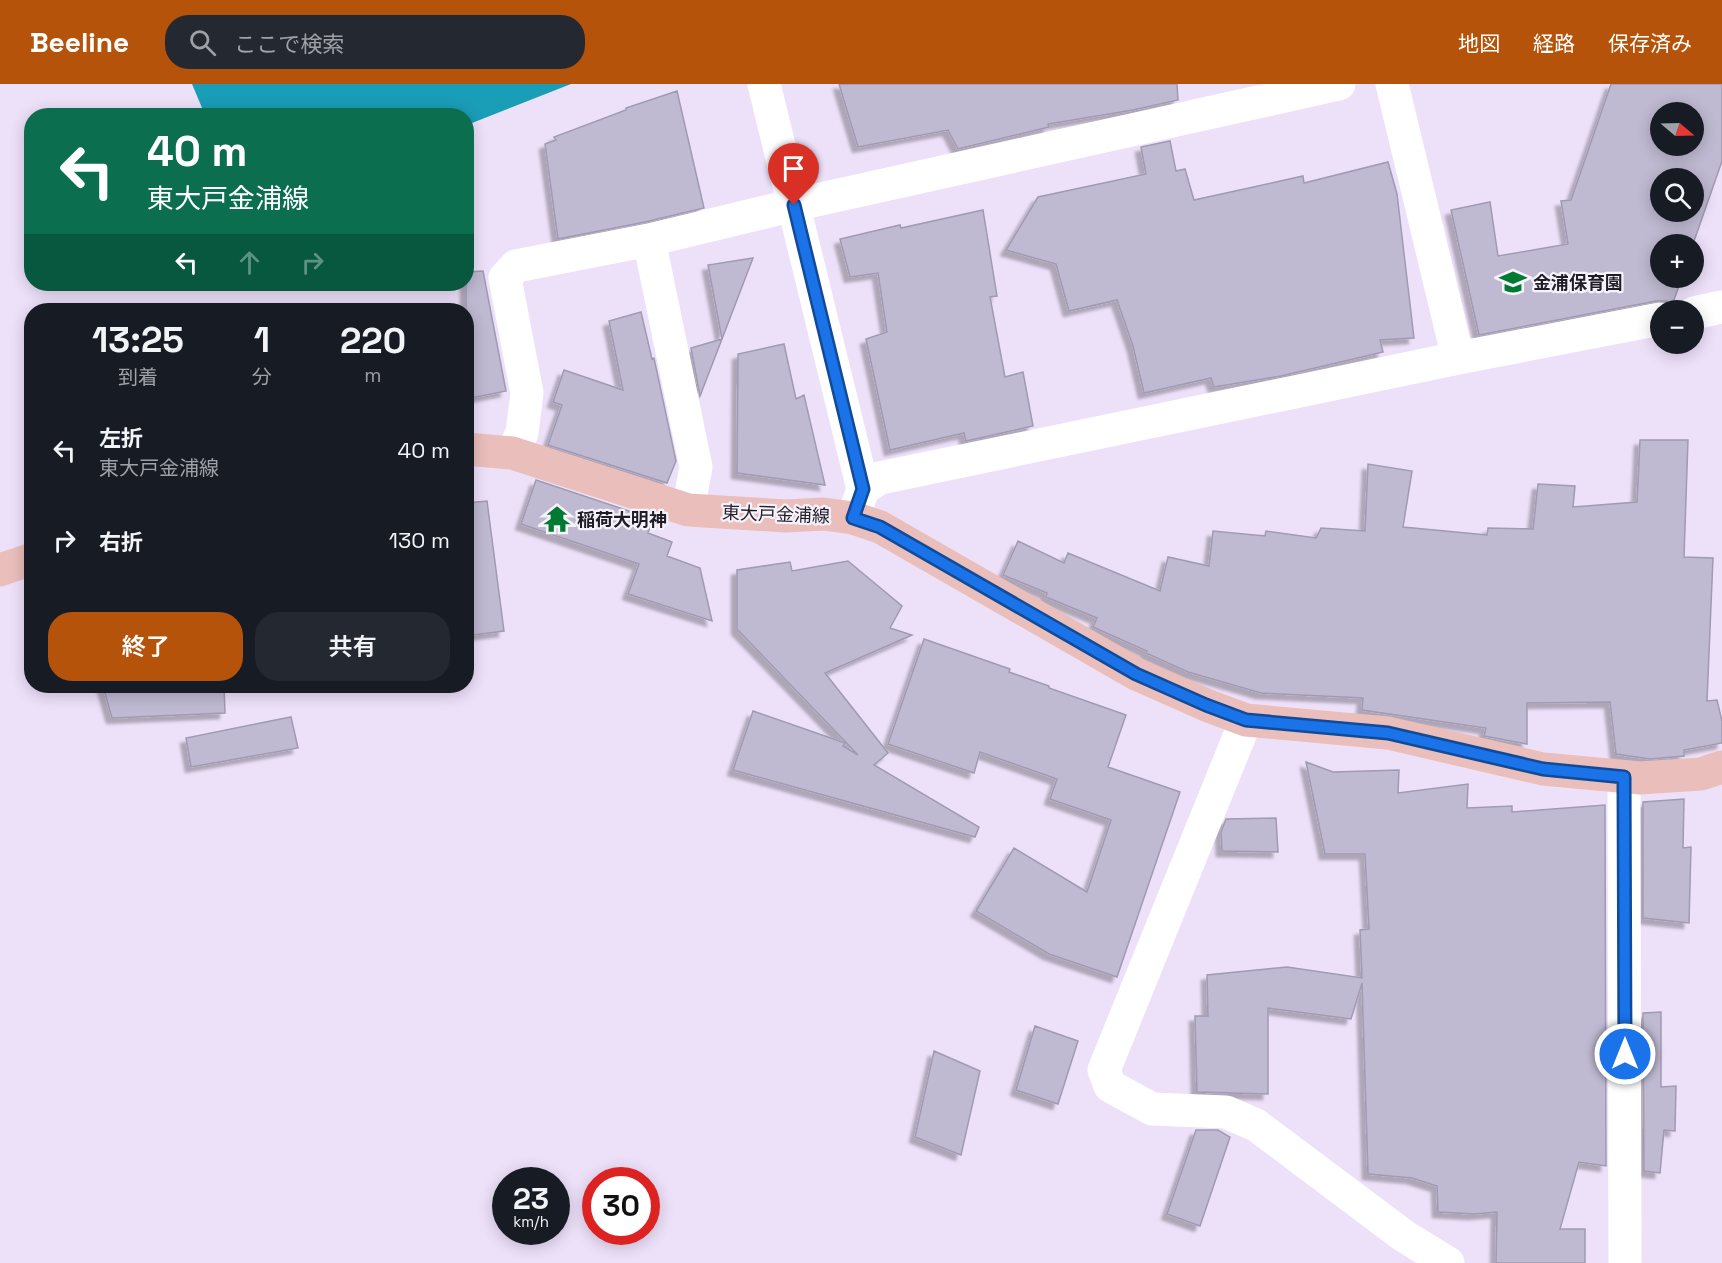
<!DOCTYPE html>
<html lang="ja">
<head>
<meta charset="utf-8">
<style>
  body { margin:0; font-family:"Space Grotesk","Noto Sans JP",sans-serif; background:#242831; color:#f1f3f6; height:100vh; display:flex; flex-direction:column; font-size:22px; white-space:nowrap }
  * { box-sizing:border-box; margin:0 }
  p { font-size:20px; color:#9ea1a6 }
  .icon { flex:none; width:33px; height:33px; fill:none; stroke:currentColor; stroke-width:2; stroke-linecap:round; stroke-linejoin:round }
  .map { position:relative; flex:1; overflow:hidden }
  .drawer { position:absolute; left:24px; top:219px; width:450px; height:390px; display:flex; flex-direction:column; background:#171b24; border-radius:24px; box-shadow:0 3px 15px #0003 }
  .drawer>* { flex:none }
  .banner { position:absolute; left:24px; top:24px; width:450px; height:183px; border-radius:24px; box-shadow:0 3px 15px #0003; background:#0b6e4f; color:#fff; overflow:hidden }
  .needle { width:39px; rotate:109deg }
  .tools { position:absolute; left:1650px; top:18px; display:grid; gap:12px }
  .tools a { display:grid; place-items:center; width:54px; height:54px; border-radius:50%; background:#171b24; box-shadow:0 3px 15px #0003; font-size:30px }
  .speed { position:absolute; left:492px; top:1083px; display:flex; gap:12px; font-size:30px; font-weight:700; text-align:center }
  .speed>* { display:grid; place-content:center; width:78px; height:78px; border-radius:50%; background:#171b24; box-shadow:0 3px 15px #0003; line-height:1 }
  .speed small { font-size:15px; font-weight:400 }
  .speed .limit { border:9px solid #d22; background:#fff; color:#111 }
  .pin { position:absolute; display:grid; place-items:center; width:51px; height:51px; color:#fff; margin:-62px -26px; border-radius:50% 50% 50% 0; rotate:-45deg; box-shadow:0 0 6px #0007 }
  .pin .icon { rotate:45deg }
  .me { position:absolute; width:66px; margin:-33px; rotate:0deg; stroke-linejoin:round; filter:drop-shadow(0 0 4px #0008) }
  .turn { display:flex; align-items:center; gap:21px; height:126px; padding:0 24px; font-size:27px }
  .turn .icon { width:78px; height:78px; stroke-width:2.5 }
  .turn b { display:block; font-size:42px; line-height:51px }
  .lanes { display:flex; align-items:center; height:57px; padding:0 24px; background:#0003; justify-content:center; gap:30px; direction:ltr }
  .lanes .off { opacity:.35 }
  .eta { display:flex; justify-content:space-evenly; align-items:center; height:102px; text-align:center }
  .eta b { font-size:36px; font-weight:600; line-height:42px }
  .action { display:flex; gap:12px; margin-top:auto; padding:12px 24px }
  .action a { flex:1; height:69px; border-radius:24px; background:#b45309; color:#fff; font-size:24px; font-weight:600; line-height:69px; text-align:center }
  .action a+a { background:#242831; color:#f1f3f6 }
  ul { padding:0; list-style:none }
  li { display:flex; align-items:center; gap:18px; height:90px; padding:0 24px }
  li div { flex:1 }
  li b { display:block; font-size:22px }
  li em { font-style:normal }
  header { display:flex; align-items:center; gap:36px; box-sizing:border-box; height:84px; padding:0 30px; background:#b45309; color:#fff }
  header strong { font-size:28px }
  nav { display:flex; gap:33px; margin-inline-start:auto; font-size:21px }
  .search { width:420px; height:54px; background:#242831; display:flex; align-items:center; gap:15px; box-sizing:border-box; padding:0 21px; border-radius:24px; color:#9ea1a6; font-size:22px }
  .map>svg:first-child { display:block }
  .water { fill:#1a9db7 }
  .building { fill:#bfb9d1; stroke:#a09ab2; stroke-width:1.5; fill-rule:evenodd; filter:url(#shadow) }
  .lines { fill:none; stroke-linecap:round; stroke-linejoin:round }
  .minor { stroke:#fff; stroke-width:33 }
  .major { stroke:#eabebb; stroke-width:33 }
  .route-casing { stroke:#114b97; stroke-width:15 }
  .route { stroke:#1a73e8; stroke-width:10 }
  .labels { text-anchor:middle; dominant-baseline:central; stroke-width:4.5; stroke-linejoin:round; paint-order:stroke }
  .poi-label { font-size:18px; font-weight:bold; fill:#211d26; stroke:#f6f2fc; text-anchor:start }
  .street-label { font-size:18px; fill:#211d26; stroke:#f6f2fc }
</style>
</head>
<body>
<header>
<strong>Beeline</strong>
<div class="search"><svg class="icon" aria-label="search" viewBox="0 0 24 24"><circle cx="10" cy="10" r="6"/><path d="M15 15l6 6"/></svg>ここで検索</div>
<nav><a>地図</a><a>経路</a><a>保存済み</a></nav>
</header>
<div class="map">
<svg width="1722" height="1179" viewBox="0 0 1722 1179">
  <defs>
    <filter id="shadow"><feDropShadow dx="-5.5" dy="5.5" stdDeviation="1.5" flood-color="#0004"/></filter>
  </defs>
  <rect width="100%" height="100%" fill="#ede1fa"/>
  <!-- water -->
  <path class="water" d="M192,0H571L467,41L466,32L205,31Z"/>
  <!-- building -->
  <path class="building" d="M839,0H1177L1178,16L1133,26L1048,40L1049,43L958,65L948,46L858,63Z
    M1611,0H1722V77L1693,160H1660V194H1682L1672,221L1666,217H1656L1479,251L1451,126L1490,118L1498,172L1568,160L1561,117L1571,116ZM1660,28H1694V62H1660ZM1660,94H1694V128H1660Z
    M677,7L704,124L645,138L558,155L545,60L556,56L554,53L626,26V24Z
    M1170,57L1176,87L1185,85L1194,116L1303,92L1304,99L1388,78L1397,110L1414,254L1380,256L1383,268L1281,292L1214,303L1211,294L1144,309L1133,262L1117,216L1069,227L1056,180L1006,166L1038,113L1146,90L1141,63Z
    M983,126L997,212L990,213L1005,293L1023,288L1033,342L966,357L964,349L890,366L866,255L887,248L878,189L850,193L840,155L900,141L901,144Z
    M753,174L722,255L708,181Z
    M483,187L506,307L466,315V188Z
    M641,228L652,275L654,274L676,377L667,399L548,361L562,321L553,318L564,286L623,306L609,237Z
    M722,255L700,312L691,264Z
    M784,260L796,315L804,311L825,401L737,389L738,270Z
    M1640,356H1688L1684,473L1713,474L1707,617L1717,616L1722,637V659L1684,666V672L1650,675L1616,670L1610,618L1527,619V660L1484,652L1486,644L1362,626L1363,614L1261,609L1188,588L1146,569L1147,567L1093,543L1097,534L1046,513L1047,509L1003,491L1018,457L1064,479L1068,469L1160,507L1168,473L1209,482L1213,447L1265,452L1266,447L1316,454L1321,444L1365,447L1368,380L1412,387L1403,443L1487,451L1488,444L1533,445L1538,400L1575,402L1573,423L1637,418Z
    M536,396L653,435L648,449L672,458L667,472L700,484L712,537L628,510L639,480L521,440Z
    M487,417L504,547L466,552V419Z
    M848,477L902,522L890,544L912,551L825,589L888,669L874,681L979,743L975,753L733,686L753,627L845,659L843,662L858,671L737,545V486L790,478L792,487Z
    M924,555L1010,585L1009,588L1049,602V604L1126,631L1108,683L1180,708L1117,893L1049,870L976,827L1014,764L1087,808L1111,736L1050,715L1057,695L980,668L974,689L888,660Z
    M103,602H224L225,629L112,634Z
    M291,633L298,664L191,683L186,654Z
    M1306,678L1333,688L1399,686L1398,709L1468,700L1467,724L1512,722V728L1605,721L1606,1082L1579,1078L1560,1145H1585V1179H1496L1497,1128L1474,1130L1438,1128L1437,1102L1412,1094L1368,1090L1362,899L1351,935L1268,924V1010L1197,1008L1195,932H1208L1207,891L1287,883L1362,894L1360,846L1369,845L1365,770H1325Z
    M1684,715L1683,764L1691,763L1689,839L1643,834V718Z
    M1276,734L1278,768L1222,767L1221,748L1226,735Z
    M1661,928V1003L1676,1002L1675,1047L1664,1046L1660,1089L1644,1087L1643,929Z
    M1035,942L1078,957L1058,1020L1016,1006Z
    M934,967L980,987L961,1071L915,1053Z
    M1196,1046H1218L1230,1053L1200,1142L1167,1130Z"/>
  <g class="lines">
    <!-- minor -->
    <path class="minor" d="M764,0L863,405
      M1392,0L1458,274
      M649,156L696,383L688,426
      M1694,229L1722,223
      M512,369L522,349L527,309L505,194L516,182L649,156L794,121L1339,0
      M853,434L863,405L880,394L1458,274L1660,235
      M1246,636L1104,986L1110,1002L1152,1025L1226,1028L1256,1041L1404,1152L1448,1179
      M1624,693L1625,1179"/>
    <!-- major -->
    <path class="major" d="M466,365L512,369L688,426L786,432L824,430L853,434L880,443L1136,590L1206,621L1246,636L1388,649L1543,685L1640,694L1701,690L1722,683
      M0,486L32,475"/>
  </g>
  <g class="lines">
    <defs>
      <path id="route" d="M794,121L863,405L853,434L880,443L1136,590L1206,621L1246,636L1388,649L1543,685L1624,693L1625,970"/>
    </defs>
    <!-- route casing -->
    <use href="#route" class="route-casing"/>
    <!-- route -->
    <use href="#route" class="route"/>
  </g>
  <!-- icons -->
  <defs>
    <symbol id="school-bare" viewBox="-9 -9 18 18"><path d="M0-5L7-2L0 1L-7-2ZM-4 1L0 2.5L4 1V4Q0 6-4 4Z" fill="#007a31" stroke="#f6f2fc" stroke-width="2.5" paint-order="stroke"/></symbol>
    <symbol id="temple-bare" viewBox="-9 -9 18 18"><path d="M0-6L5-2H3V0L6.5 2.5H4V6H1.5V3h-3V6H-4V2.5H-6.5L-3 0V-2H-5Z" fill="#007a31" stroke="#f6f2fc" stroke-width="2.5" paint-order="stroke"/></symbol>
  </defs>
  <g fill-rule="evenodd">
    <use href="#school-bare" x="1494" y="179" width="38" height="38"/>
    <use href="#temple-bare" x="538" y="416" width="38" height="38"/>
  </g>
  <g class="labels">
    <!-- poi labels -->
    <g class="poi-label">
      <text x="1533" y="198">金浦保育園</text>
      <text x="577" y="435">稲荷大明神</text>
    </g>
    <!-- street labels -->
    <g class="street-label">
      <text transform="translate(776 430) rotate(2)">東大戸金浦線</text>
    </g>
  </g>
</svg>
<div class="tools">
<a><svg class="needle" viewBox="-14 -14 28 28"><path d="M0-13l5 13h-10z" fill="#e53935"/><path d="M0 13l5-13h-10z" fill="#9ea1a6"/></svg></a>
<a><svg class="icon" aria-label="search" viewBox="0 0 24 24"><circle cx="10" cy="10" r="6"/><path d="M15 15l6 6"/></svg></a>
<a>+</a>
<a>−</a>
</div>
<div class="speed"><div>23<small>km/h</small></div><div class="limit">30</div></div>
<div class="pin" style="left:794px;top:121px;background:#d93025"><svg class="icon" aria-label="arrive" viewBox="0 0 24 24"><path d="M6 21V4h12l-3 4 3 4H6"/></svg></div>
<svg class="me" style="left:1625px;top:970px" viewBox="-20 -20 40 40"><circle r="17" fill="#1a73e8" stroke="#fff" stroke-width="3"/><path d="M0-11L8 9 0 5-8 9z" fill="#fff"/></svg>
<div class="banner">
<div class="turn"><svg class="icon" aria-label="left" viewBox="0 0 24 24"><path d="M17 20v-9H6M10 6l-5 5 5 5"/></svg><div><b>40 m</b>東大戸金浦線</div></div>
<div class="lanes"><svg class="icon" aria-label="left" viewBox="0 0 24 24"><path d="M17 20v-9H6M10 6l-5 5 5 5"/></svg><svg class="icon off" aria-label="ahead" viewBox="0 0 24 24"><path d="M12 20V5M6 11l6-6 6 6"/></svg><svg class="icon off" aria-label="right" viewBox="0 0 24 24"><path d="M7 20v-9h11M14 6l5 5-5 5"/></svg></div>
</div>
<section class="drawer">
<div class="eta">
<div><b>13:25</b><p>到着</p></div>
<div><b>1</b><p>分</p></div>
<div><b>220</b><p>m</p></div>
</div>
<ul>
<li><svg class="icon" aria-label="left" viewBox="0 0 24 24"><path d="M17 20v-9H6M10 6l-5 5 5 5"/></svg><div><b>左折</b><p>東大戸金浦線</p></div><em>40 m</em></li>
<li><svg class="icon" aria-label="right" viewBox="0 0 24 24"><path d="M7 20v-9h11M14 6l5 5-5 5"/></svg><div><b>右折</b></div><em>130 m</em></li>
</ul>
<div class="action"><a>終了</a><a>共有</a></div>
</section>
</div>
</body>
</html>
